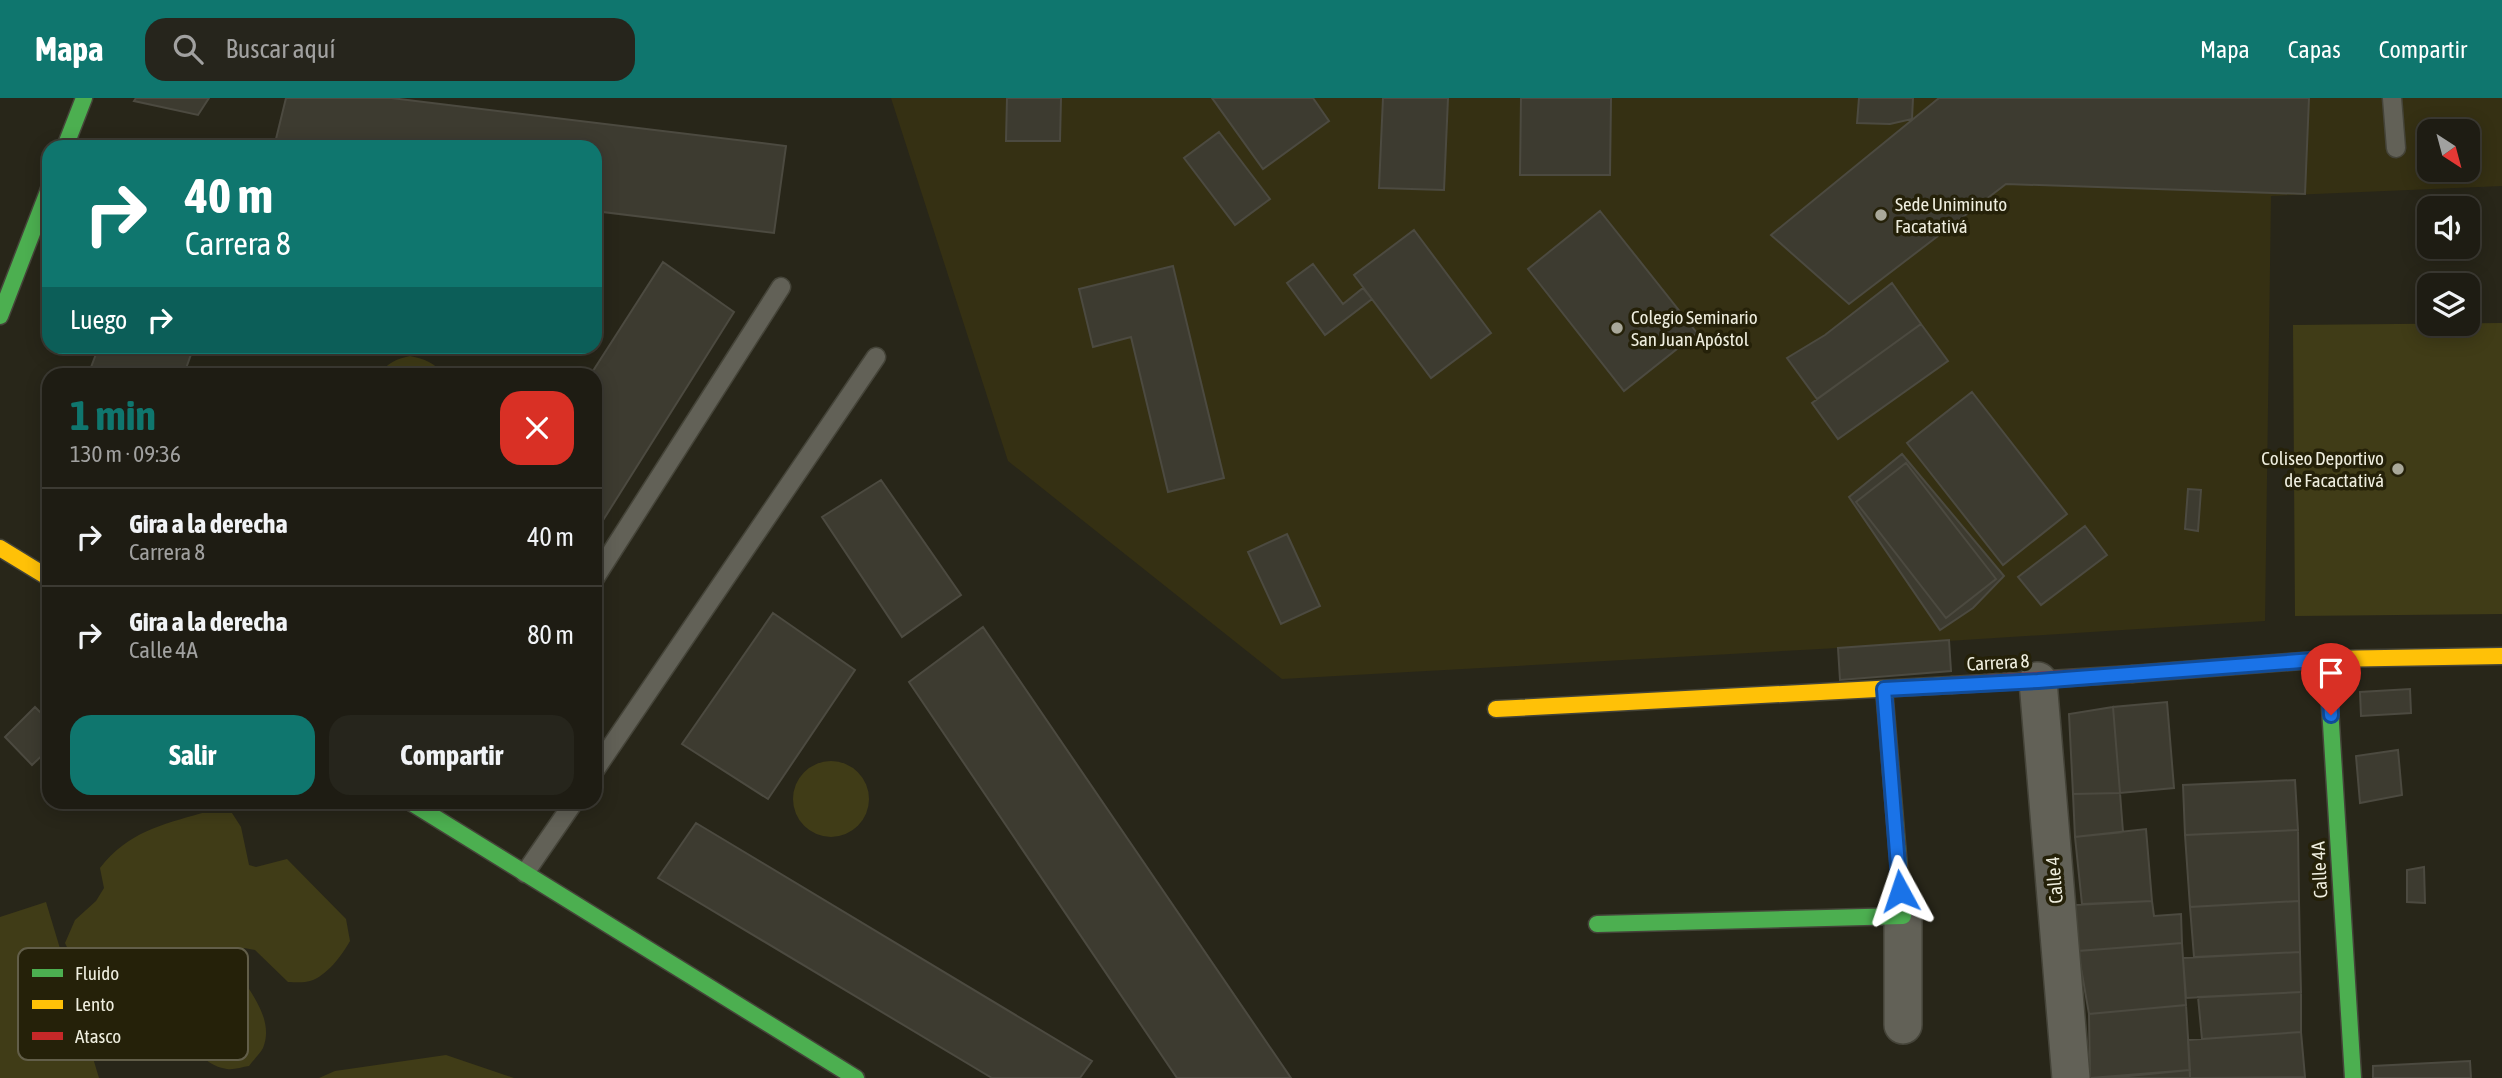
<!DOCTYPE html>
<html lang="es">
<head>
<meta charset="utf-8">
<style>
  body { margin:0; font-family:"Asap Condensed",sans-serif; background:#26251c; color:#f1f3f6; height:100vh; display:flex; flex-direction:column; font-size:26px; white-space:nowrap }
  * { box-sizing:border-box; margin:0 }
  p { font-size:23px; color:#a1a1a0 }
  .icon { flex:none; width:38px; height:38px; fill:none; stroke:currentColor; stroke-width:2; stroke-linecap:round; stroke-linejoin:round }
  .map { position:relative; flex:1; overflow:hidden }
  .details { position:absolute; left:42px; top:270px; width:560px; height:441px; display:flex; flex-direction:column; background:#1e1c13; border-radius:21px; box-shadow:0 4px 18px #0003,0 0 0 2px #3c3a33 }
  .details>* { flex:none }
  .banner { position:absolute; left:42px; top:42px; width:560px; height:214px; border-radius:21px; box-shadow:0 4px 18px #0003,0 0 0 2px #3c3a33; background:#0f766e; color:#fff; overflow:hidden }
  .needle { width:46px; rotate:144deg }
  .fabs { position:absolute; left:2417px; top:21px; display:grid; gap:14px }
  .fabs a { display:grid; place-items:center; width:63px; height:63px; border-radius:14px; background:#1e1c13; box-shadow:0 4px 18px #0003,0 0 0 2px #3c3a33; font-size:35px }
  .pin { position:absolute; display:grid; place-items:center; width:60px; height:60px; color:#fff; margin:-72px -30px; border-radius:50% 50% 50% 0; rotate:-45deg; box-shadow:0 0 7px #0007 }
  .pin .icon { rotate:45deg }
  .me { position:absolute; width:77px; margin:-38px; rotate:355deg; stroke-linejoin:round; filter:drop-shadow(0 0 5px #0008) }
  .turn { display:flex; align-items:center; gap:24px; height:147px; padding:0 28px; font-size:32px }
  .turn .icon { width:91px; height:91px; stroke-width:2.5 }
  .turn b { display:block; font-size:49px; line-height:60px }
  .then { display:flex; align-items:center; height:66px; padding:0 28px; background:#0003; gap:14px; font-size:26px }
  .round { display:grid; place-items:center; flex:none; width:74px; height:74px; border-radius:21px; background:#26251c }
  .headline { display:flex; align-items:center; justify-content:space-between; height:119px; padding:0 28px }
  h1 { font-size:42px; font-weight:700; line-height:52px; color:#0f766e }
  .primary-button { display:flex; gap:14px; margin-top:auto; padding:14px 28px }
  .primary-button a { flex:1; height:80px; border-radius:21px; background:#0f766e; color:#fff; font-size:28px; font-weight:700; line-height:80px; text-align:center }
  .primary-button a+a { background:#26251c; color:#f1f3f6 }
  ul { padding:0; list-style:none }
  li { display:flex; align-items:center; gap:21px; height:98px; padding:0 28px; border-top:2px solid #3c3a33 }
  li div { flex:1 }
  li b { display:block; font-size:26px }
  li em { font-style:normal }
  header { display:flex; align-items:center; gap:42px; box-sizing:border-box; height:98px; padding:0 35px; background:#0f766e; color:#fff }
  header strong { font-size:33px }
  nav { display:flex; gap:38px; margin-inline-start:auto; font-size:24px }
  .search { width:490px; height:63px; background:#26251c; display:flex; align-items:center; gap:18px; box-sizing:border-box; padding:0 24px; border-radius:21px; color:#a1a1a0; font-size:26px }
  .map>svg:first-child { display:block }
  .built { fill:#353013; fill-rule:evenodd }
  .green { fill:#403c17 }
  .building { fill:#3d3b30; stroke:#4c4a40; stroke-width:2 }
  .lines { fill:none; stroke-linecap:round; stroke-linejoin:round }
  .lane-casing { stroke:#454439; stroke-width:21 }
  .street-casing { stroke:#454439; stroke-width:40 }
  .fast-casing { stroke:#454439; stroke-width:19 }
  .slow-casing { stroke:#454439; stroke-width:19 }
  .jam-casing { stroke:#454439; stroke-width:19 }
  .lane { stroke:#626157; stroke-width:18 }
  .street { stroke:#626157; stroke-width:37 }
  .fast { stroke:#4caf50; stroke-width:16 }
  .slow { stroke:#ffc107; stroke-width:16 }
  .jam { stroke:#c62828; stroke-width:16 }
  .route-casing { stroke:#114b97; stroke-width:18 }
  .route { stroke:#1a73e8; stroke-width:12 }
  .poi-dot { fill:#a9a89a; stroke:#252109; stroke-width:2.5 }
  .labels { text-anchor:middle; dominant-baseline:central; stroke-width:7; stroke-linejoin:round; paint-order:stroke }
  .poi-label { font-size:19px; fill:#efeedf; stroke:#252109; text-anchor:start }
  .street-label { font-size:19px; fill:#efeedf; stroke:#252109 }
  .key { fill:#252109; stroke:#625e49; stroke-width:2 }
  .key-label { font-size:19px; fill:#efeedf }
</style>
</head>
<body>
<header>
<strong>Mapa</strong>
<div class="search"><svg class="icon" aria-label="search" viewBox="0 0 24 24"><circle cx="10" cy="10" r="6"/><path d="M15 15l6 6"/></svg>Buscar aquí</div>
<nav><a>Mapa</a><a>Capas</a><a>Compartir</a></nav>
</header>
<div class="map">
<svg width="2502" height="980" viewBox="0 0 2502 980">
  <rect width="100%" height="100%" fill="#282619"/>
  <!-- built -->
  <path class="built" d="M891,0H2502V88L2271,98L2265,523L1838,550L1282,581L1008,363ZM2429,33H2468V72H2429Z"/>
  <!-- green -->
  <path class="green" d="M2502,225V516L2295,518L2293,227Z
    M410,258C425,261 434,265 444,276H379C388,265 396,261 410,258Z
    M793 701a38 38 0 1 1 76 0a38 38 0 1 1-76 0Z
    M202,715H232L241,729L249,767L256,769L287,761L346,821L350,843C342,857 327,878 310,883C304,885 294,884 288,884L255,852L244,850L232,862C244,889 276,918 263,950C260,956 253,962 249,968C242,969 234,972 227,971C198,967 180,932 169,908L152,923L135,929L121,923L78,872L65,845L75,822L96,803L104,790L100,770C128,734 161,727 202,715Z
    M46,804L99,980H0V819Z
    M446,957L514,980H319L335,973Z"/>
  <!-- building -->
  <path class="building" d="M136,0H209L198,17L134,3Z
    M286,0H391L786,48L774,135L595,113V49H274Z
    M1007,0H1061L1060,43H1006Z
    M1212,0H1313L1329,23L1263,71Z
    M1383,0H1448L1444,92L1379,90Z
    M1521,0H1611L1610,77H1520Z
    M1859,0H1913L1912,21L1890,26L1857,25Z
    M2309,0L2305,96L2006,86L1849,206L1771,137L1939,0Z
    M1219,34L1270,101L1235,127L1184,60Z
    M1600,113L1697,235L1624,293L1528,171Z
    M1414,132L1491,235L1431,280L1354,177Z
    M663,164L734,214L595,435V276H591Z
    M1313,166L1343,206L1363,190L1372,201L1325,237L1287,185Z
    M1173,168L1224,380L1168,394L1131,239L1093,249L1079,191Z
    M1892,185L1921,226L1817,301L1787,260L1825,237Z
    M1921,226L1948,263L1838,341L1812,305Z
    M99,248H194L184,276H101L90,272Z
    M1972,294L2067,416L2003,467L1907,345Z
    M1902,356L2004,478L1973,510L1940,532L1849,399Z
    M1906,365L1996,481L1946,520L1856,404Z
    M881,382L961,497L902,539L822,419Z
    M2188,391L2201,392L2198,433L2185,431Z
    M2085,428L2107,457L2041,507L2018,479Z
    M1287,436L1320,508L1281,526L1248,454Z
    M773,515L855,572L768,701L682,646Z
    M983,529L1291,980H1177L909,584Z
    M1949,542L1951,573L1840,582L1838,550Z
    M2410,591L2411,615L2361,618L2360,594Z
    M2167,604L2174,690L2120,695L2113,609Z
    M35,609L49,623V651L32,667L5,639Z
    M2113,609L2120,695L2073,696L2069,616Z
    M2398,652L2402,697L2360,705L2356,658Z
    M2295,682L2298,732L2185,737L2183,687Z
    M2120,695L2123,734L2075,739L2073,696Z
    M696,725L1092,963L1080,980H992L658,780Z
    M2146,731L2152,803L2082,806L2075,739Z
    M2298,732L2299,803L2190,809L2185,737Z
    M2424,769L2425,805L2407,804V772Z
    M2152,803L2154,818L2181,816L2182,845L2078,853L2074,807Z
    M2299,803L2300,854L2194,859L2190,809Z
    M2182,845L2186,907L2089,916L2078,853Z
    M2300,854L2301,894L2186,900L2183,860Z
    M2301,894V934L2202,941L2198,899Z
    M2186,907L2190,972L2090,980L2089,916Z
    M2301,934L2305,979L2190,980L2188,942Z
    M2470,963L2471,980H2373V968Z
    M2190,972V980H2108Z"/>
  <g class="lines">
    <defs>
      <path id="lane" d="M2392,0L2396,50
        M595,480L781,189
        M595,672L876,259
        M525,775L574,704"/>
      <path id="street" d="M2038,583L2071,980
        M1903,818V927"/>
      <path id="fast" d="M65,49L84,0
        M0,218L49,91
        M2327,561L2353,980
        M410,704L856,980
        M1597,826L1903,818L1884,591"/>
      <path id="slow" d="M0,450L49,480
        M2132,576L2327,561L2502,558
        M1496,611L1952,587"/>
      <path id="jam" d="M1952,587L2132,576"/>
    </defs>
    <!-- lane casing -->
    <use href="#lane" class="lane-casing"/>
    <!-- street casing -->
    <use href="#street" class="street-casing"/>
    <!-- fast casing -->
    <use href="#fast" class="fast-casing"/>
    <!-- slow casing -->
    <use href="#slow" class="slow-casing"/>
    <!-- jam casing -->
    <use href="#jam" class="jam-casing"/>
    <!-- lane -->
    <use href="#lane" class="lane"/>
    <!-- street -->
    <use href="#street" class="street"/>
    <!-- fast -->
    <use href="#fast" class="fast"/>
    <!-- slow -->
    <use href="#slow" class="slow"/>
    <!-- jam -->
    <use href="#jam" class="jam"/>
  </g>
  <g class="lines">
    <defs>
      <path id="route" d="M1900,793L1884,591L2038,583L2327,561L2331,617"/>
    </defs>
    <!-- route casing -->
    <use href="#route" class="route-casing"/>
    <!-- route -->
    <use href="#route" class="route"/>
  </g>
  <!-- markers -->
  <g class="poi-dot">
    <circle cx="1881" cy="117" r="7"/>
    <circle cx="1617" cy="230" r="7"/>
    <circle cx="2398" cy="371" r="7"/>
  </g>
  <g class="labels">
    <!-- poi labels -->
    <g class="poi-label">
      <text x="1895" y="106">Sede Uniminuto<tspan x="1895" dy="22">Facatativá</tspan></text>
      <text x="1631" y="219">Colegio Seminario<tspan x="1631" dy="22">San Juan Apóstol</tspan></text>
      <text x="2384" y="360" text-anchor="end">Coliseo Deportivo<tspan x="2384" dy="22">de Facactativá</tspan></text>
    </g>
    <!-- street labels -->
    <g class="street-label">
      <text transform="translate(1998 564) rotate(-3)">Carrera 8</text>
      <text transform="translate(2319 772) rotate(-93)">Calle 4A</text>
      <text transform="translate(2054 782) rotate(-95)">Calle 4</text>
    </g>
  </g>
  <!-- legend -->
  <rect x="18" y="850" width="230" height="112" rx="10" class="key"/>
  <rect x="32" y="871" width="31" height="8" fill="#4caf50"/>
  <rect x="32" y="902" width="31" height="9" fill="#ffc107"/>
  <rect x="32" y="934" width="31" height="8" fill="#c62828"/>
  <g class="key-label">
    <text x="75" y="882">Fluido</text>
    <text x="75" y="913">Lento</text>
    <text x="75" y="945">Atasco</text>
  </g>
</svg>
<div class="fabs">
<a><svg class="needle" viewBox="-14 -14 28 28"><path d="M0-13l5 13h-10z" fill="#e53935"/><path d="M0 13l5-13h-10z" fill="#a1a1a0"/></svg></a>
<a><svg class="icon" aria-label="sound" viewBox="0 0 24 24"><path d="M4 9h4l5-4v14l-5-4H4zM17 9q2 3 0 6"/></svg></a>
<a><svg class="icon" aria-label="layers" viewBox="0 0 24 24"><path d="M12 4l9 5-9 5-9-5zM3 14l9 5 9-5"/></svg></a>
</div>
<div class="pin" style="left:2331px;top:617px;background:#d93025"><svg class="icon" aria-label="arrive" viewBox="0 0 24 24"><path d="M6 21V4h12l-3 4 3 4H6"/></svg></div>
<svg class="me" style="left:1900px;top:793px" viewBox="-20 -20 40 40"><path d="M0-17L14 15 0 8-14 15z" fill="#1a73e8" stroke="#fff" stroke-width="4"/></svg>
<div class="banner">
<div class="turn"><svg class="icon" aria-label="right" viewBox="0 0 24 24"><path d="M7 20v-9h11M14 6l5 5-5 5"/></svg><div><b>40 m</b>Carrera 8</div></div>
<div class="then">Luego<svg class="icon" aria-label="right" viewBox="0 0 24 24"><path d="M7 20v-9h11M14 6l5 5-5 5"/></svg></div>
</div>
<section class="details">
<div class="headline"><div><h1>1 min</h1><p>130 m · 09:36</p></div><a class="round" style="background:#d93025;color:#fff"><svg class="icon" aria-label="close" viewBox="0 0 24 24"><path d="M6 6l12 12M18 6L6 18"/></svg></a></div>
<ul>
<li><svg class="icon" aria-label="right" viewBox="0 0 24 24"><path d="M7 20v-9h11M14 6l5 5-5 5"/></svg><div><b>Gira a la derecha</b><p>Carrera 8</p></div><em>40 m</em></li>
<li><svg class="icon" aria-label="right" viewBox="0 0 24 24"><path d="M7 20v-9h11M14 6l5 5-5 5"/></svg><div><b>Gira a la derecha</b><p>Calle 4A</p></div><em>80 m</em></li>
</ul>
<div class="primary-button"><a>Salir</a><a>Compartir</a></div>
</section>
</div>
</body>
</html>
